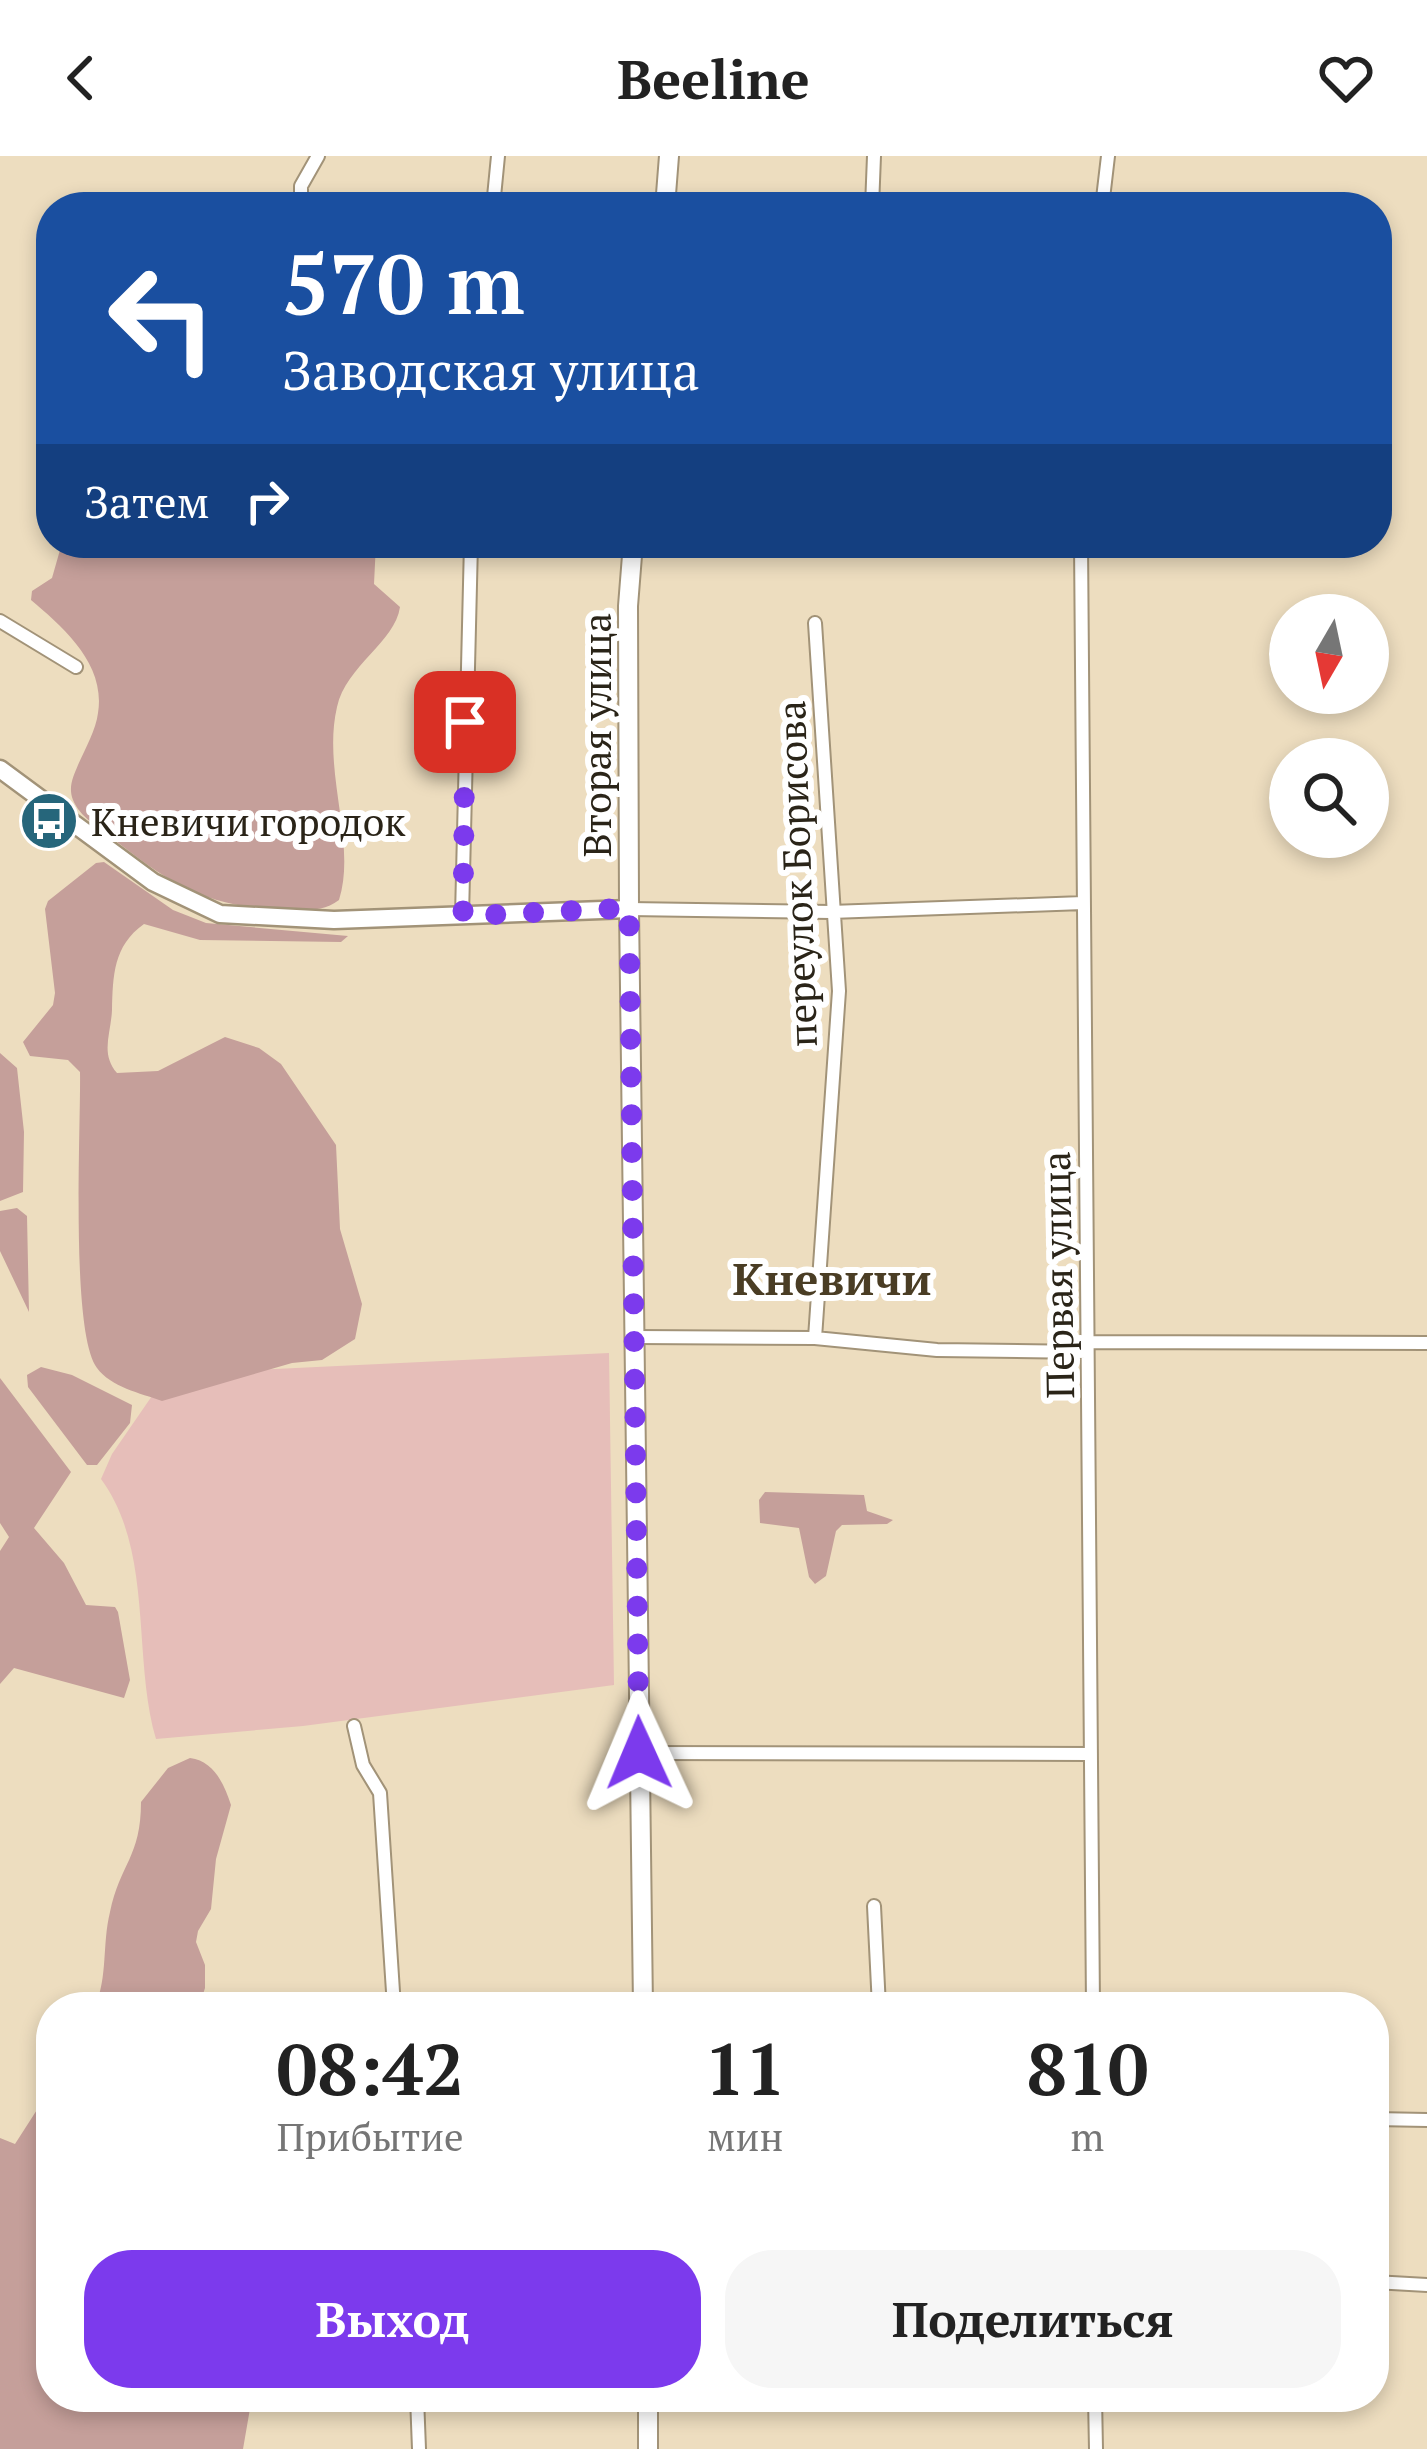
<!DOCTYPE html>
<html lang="ru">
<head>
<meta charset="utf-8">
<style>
  body { margin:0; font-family:"PT Serif",serif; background:#f6f6f6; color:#222; height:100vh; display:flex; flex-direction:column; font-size:45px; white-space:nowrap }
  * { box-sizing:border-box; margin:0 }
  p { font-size:39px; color:#767676 }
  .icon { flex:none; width:66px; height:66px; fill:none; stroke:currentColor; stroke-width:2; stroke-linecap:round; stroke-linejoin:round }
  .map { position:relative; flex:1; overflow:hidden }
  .panel { position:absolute; left:36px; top:1836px; width:1353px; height:420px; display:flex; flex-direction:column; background:#fff; border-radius:48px; box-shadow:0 6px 18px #0003 }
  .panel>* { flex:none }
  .banner { position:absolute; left:36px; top:36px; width:1356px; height:366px; border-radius:48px; box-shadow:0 6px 18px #0003; background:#1a4fa0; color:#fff; overflow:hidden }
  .needle { width:78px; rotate:189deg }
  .fabs { position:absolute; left:1269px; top:438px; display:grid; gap:24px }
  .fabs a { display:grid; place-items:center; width:120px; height:120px; border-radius:50%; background:#fff; box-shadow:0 6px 18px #0003; font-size:60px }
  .pin { position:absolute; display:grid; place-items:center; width:102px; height:102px; color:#fff; margin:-51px; border-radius:24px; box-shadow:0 6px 18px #0006 }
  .me { position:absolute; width:132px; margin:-66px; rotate:359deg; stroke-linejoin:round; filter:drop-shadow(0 0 9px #0008) }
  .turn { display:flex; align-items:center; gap:42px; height:252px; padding:0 48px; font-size:54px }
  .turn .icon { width:156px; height:156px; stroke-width:2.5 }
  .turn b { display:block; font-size:84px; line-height:102px }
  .then { display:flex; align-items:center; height:114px; padding:0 48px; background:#0003; gap:24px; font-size:45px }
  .eta { display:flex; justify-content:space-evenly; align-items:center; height:204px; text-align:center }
  .eta b { font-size:72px; font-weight:700; line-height:84px }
  .button { display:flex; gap:24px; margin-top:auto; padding:24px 48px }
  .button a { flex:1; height:138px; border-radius:48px; background:#7c3aed; color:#fff; font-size:48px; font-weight:700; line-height:138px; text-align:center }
  .button a+a { background:#f6f6f6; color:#222 }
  header { display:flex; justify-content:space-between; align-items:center; height:156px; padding:0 48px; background:#fff; font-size:54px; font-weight:700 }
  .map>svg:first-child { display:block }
  .green { fill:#e6beb9 }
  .forest { fill:#c59f9a }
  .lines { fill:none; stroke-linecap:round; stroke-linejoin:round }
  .street-casing { stroke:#a29378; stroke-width:16 }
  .secondary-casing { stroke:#a29378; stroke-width:21 }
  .primary-casing { stroke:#a29378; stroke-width:22 }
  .street { stroke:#fff; stroke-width:12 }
  .secondary { stroke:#fff; stroke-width:16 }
  .primary { stroke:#fff; stroke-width:18 }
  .route { stroke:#7c3aed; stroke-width:21; stroke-dasharray:0 37.8 }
  .labels { text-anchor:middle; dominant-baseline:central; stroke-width:12; stroke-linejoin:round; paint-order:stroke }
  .street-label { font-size:39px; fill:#2a2418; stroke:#fff }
  .poi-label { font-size:39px; fill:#2a2418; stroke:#fff; text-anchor:start }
  .quarter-label { font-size:45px; font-weight:bold; fill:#4a3d24; stroke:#fff }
</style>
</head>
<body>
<header><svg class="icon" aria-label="back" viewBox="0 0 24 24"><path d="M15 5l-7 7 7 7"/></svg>Beeline<svg class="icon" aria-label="heart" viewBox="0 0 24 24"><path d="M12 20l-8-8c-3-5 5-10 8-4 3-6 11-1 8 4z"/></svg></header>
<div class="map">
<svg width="1427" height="2293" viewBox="0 0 1427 2293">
  <rect width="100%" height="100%" fill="#edddbf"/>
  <!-- green -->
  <path class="green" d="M609,1197L614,1529L303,1570L156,1583C132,1501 154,1395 101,1323L112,1298L154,1237L234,1215Z"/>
  <!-- forest -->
  <path class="forest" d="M62,387H376L374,428L400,451C395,486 346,510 337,551C322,615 357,687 339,744C323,756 306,754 286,754C207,751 173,730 112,682C98,671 80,661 73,644C68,631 73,621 78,609C85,593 96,574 98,557C106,508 63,471 31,444L32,435L52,422Z
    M104,706L173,754L206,767L348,780L341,786L200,784L144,768C113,790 113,820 112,854C111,878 100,897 117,917L158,915L225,881L259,892L281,908L336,989L340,1073L362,1148L355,1183L322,1204L292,1207L162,1245C140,1237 111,1231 97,1212C70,1176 81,971 80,916L68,904L30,900L23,886L53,849L55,837L45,753L48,745L96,707Z
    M0,897L17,912L24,976L23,1036L0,1045Z
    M17,1052L27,1060L29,1156L0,1095V1055Z
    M41,1211L72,1219L132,1249L130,1267L97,1309H87L28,1231L27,1219Z
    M0,1222L71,1316L34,1372L64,1407L86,1449L115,1451L118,1456L130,1524L124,1542L14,1512L0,1528V1395L9,1381L0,1367Z
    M765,1336L864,1339L867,1355L893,1364L887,1368L842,1369L836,1375L826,1420L815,1428L809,1421L799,1372L760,1367L759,1344Z
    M190,1602C214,1605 224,1628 231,1649L216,1703L211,1753L198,1775L196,1786L205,1809V1832L199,1851H95C108,1820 102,1789 110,1756C120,1708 141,1701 141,1646L168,1612Z
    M51,1932V2241H252L243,2293H0V1982L15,1988Z"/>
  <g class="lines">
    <defs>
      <path id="street" d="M301,51V30L318,0
        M493,51L498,0
        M872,51L874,0
        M1102,51L1108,0
        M1081,387L1093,1851
        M0,465L76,511
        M815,467L839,835L815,1182
        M629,753L831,756L1083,747
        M462,760L471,387
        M636,1181L815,1182L937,1194L1087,1196
        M1087,1186L1427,1187
        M354,1570L363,1609L380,1637L394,1851
        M639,1597L1091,1598
        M874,1750L879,1851
        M1374,1963L1427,1964
        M1374,2126L1427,2129
        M417,2241L419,2293
        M1095,2241L1096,2293"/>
      <path id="secondary" d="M0,613L153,726L220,758L334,764L629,753"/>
      <path id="primary" d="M665,51L669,0
        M633,387L628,450L629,753L643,1851
        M648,2293V2241"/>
    </defs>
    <!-- street casing -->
    <use href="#street" class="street-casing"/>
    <!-- secondary casing -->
    <use href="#secondary" class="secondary-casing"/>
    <!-- primary casing -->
    <use href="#primary" class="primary-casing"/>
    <!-- street -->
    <use href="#street" class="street"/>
    <!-- secondary -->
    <use href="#secondary" class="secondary"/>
    <!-- primary -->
    <use href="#primary" class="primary"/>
  </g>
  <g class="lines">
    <!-- route -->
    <path class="route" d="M465,566L463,760L629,752L639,1597"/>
  </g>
  <!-- icons -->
  <defs>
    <symbol id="bus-disc" viewBox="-11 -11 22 22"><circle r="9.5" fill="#26667b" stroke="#fff"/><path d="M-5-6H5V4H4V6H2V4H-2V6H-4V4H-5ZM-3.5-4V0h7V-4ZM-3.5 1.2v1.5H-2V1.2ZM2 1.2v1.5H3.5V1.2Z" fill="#fff"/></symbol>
  </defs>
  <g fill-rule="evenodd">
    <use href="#bus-disc" x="16" y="632" width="66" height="66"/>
  </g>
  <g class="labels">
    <!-- street labels -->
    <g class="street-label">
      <text transform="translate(596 579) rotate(-90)">Вторая улица</text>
      <text transform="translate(796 718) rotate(-92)">переулок Борисова</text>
      <text transform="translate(1057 1119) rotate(-91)">Первая улица</text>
    </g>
    <!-- poi labels -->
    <g class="poi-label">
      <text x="91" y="665">Кневичи городок</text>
    </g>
    <!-- quarter labels -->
    <g class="quarter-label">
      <text x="832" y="1122">Кневичи</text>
    </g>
  </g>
</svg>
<div class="fabs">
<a><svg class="needle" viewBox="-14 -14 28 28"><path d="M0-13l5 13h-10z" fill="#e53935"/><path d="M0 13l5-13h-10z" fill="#767676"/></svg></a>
<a><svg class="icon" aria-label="search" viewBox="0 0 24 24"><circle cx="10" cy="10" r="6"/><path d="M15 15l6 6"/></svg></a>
</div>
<div class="pin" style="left:465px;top:566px;background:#d93025"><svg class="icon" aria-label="arrive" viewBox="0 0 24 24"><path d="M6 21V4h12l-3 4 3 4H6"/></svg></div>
<svg class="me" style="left:639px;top:1597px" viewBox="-20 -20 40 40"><path d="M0-17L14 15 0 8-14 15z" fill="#7c3aed" stroke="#fff" stroke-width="4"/></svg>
<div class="banner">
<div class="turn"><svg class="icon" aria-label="left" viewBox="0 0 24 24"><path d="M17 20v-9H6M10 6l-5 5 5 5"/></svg><div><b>570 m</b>Заводская улица</div></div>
<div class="then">Затем<svg class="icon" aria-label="right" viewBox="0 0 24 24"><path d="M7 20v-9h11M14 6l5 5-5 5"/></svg></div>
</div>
<section class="panel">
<div class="eta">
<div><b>08:42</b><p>Прибытие</p></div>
<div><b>11</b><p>мин</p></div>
<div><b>810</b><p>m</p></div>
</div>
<div class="button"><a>Выход</a><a>Поделиться</a></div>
</section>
</div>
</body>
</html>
